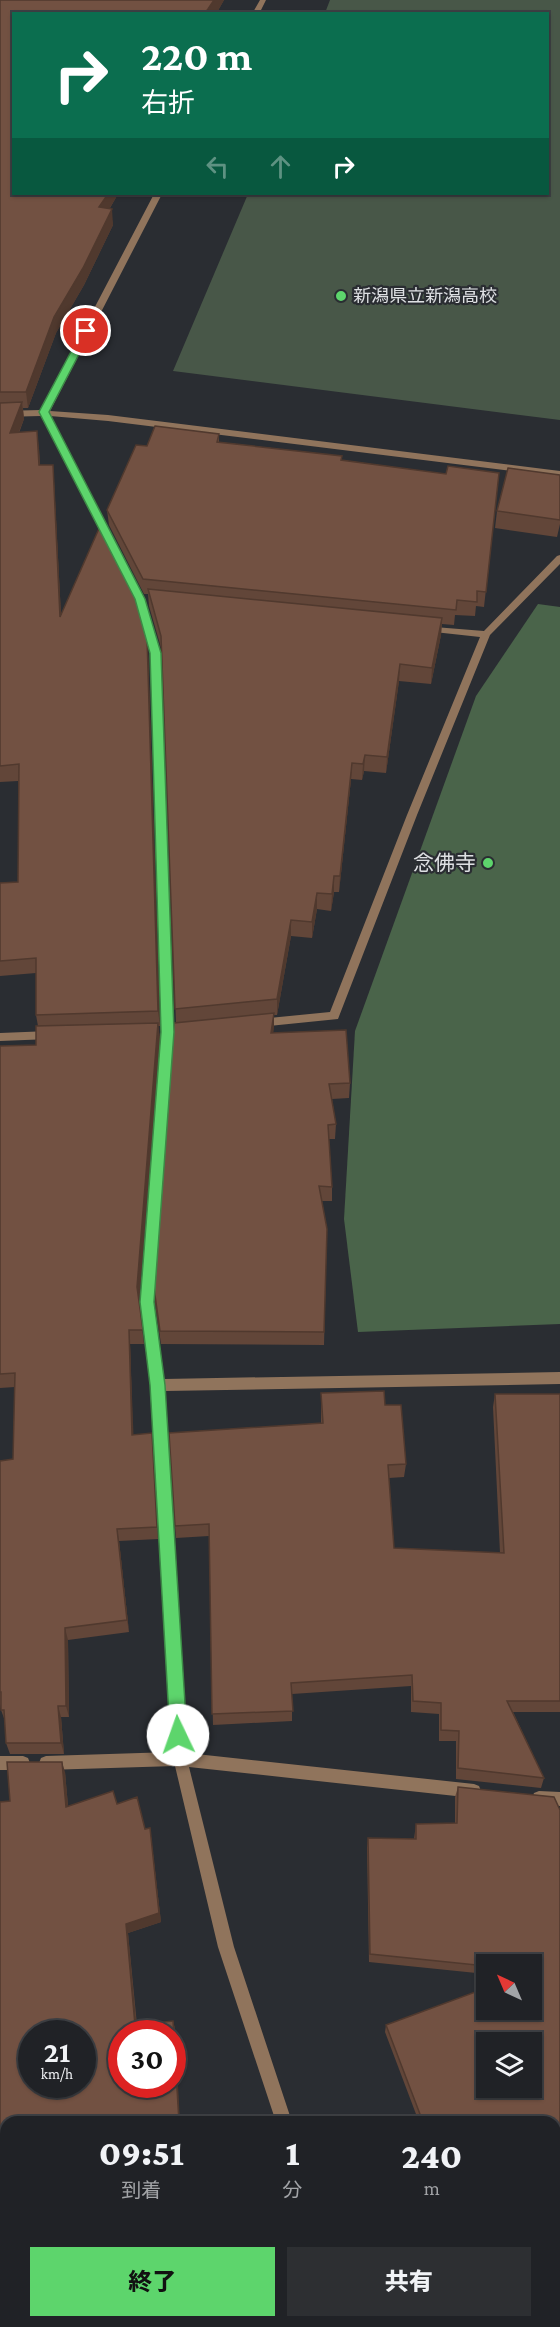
<!DOCTYPE html>
<html lang="ja">
<head>
<meta charset="utf-8">
<style>
  body { margin:0; font-family:"Crimson Pro","Noto Sans JP",serif; background:#2d2f32; color:#f1f3f6; height:100vh; display:flex; flex-direction:column; font-size:22px; white-space:nowrap }
  * { box-sizing:border-box; margin:0 }
  p { font-size:20px; color:#a2a4a7 }
  .icon { flex:none; width:33px; height:33px; fill:none; stroke:currentColor; stroke-width:2; stroke-linecap:round; stroke-linejoin:round }
  .map { position:relative; flex:1; overflow:hidden }
  .panel { position:absolute; left:0px; top:2116px; width:561px; height:212px; display:flex; flex-direction:column; background:#202226; border-radius:18px 18px 0 0; box-shadow:0 2px 4px #0004,0 0 0 2px #3d3f43 }
  .panel>* { flex:none }
  .top-card { position:absolute; left:12px; top:12px; width:537px; height:183px; border-radius:0px; box-shadow:0 2px 4px #0004,0 0 0 2px #3d3f43; background:#0b6e4f; color:#fff; overflow:hidden }
  .needle { width:39px; rotate:316deg }
  .buttons { position:absolute; left:476px; top:1954px; display:grid; gap:12px }
  .buttons a { display:grid; place-items:center; width:66px; height:66px; border-radius:0px; background:#202226; box-shadow:0 2px 4px #0004,0 0 0 2px #3d3f43; font-size:30px }
  .speed { position:absolute; left:18px; top:2020px; display:flex; gap:12px; font-size:30px; font-weight:700; text-align:center }
  .speed>* { display:grid; place-content:center; width:78px; height:78px; border-radius:50%; background:#202226; box-shadow:0 2px 4px #0004,0 0 0 2px #3d3f43; line-height:1 }
  .speed small { font-size:15px; font-weight:400 }
  .speed .limit { border:9px solid #d22; background:#fff; color:#111 }
  .pin { position:absolute; display:grid; place-items:center; width:51px; height:51px; color:#fff; margin:-26px; border:3px solid #fff; border-radius:50%; box-shadow:0 2px 6px #0007 }
  .me { position:absolute; width:66px; margin:-33px; rotate:357deg; stroke-linejoin:round; filter:drop-shadow(0 0 4px #0008) }
  .turn { display:flex; align-items:center; gap:21px; height:126px; padding:0 30px; font-size:27px }
  .turn .icon { width:78px; height:78px; stroke-width:2.5 }
  .turn b { display:block; font-size:42px; line-height:51px }
  .lanes { display:flex; align-items:center; height:57px; padding:0 30px; background:#0003; justify-content:center; gap:30px; direction:ltr }
  .lanes .off { opacity:.35 }
  .eta { display:flex; justify-content:space-evenly; align-items:center; height:102px; text-align:center }
  .eta b { font-size:36px; font-weight:800; line-height:42px }
  .primary-button { display:flex; gap:12px; margin-top:auto; padding:12px 30px }
  .primary-button a { flex:1; height:69px; border-radius:0px; background:#5dd56c; color:#111; font-size:24px; font-weight:800; line-height:69px; text-align:center }
  .primary-button a+a { background:#2d2f32; color:#f1f3f6 }
  .map>svg:first-child { display:block }
  .green { fill:#485748 }
  .forest { fill:#4a644a }
  .lines { fill:none; stroke-linecap:round; stroke-linejoin:round }
  .minor { fill:#90745c; fill-rule:evenodd }
  .wall { fill:#624639 }
  .shaded-wall { fill:#50392e }
  .building { fill:#725142; stroke:#50392e; stroke-width:1.5; fill-rule:evenodd }
  .route { fill:#5dd56c; stroke:#3c8a46; stroke-width:1.5 }
  .poi-dot { fill:#5dd56c; stroke:#2a2d32; stroke-width:2 }
  .labels { text-anchor:middle; dominant-baseline:central; stroke-width:4.5; stroke-linejoin:round; paint-order:stroke }
  .far-poi-label { font-size:18px; fill:#dee0e3; stroke:#2a2d32; text-anchor:start }
  .poi-label { font-size:21px; fill:#dee0e3; stroke:#2a2d32; text-anchor:end }
</style>
</head>
<body>
<div class="map">
<svg width="560" height="2327" viewBox="0 0 560 2327">
  <rect width="100%" height="100%" fill="#2a2d32"/>
  <!-- green -->
  <path class="green" d="M330,0H560V420L173,371L248,194H548V14L325,13Z"/>
  <!-- forest -->
  <path class="forest" d="M538,604L560,607V1324L358,1332L344,1219L355,1031L476,696Z"/>
  <g class="lines">
    <!-- minor -->
    <path class="minor" d="M260,0H266L259,14H252Z
      M154,194H162L50,411L108,415L560,471V477L108,421L50,416L145,599L160,653L174,1032L153,1302L164,1379L560,1372V1384L165,1391L187,1753L474,1784L479,1786L481,1791L479,1796L474,1798L189,1767L234,1947L292,2122H276L218,1947L175,1766L46,1770L41,1768L39,1763L41,1758L46,1756L172,1752L152,1385L141,1302L162,1032L150,653L135,599L41,416L0,417V411L41,410Z
      M560,555V564L490,635L417,815L338,1019L259,1027L255,1026L253,1023L259,1019L330,1012L407,815L480,637L425,631L422,630V626L484,631L557,556Z
      M50,1031L56,1035L50,1039L0,1041V1033Z
      M0,1756H23L28,1758L30,1763L28,1768L23,1770H0Z
      M539,1791L560,1792V1806L539,1805L534,1803L532,1798L534,1793Z
      M342,2322H358L361,2327H343Z"/>
  </g>
  <!-- wall -->
  <path class="wall" d="M0,0H224L216,14H14V194H118L110,208L113,225L84,285L56,333L28,408H23L24,419L19,433L39,448L40,465H53L54,481L61,615L148,653L160,1026H158L160,1039L139,1301L144,1344H130L133,1435L153,1447L158,1539L119,1541L129,1632L68,1640L69,1717H61L64,1754H10L6,1743L5,1721L1,1710L0,1704V1461L13,1459L15,1387L0,1388V1046L36,1045L38,1026L36,1015V973L0,976V883L18,882V781L0,782Z
    M219,434V442L342,456V460L446,474L499,473L484,607L476,606L475,616L455,615L454,625L442,624L441,635L431,684L399,681L386,773L364,771L362,780L351,779L339,892H334L331,911L317,909L312,938L291,936L277,1015H274L273,1033L350,1083L349,1098L332,1099L336,1124L335,1139H329L332,1187V1201H322L327,1229L324,1345L161,1344L155,1302L154,1288L176,1023L162,651L149,606L148,594H144L109,525L107,510L147,446Z
    M560,475V524L557,537L495,528L497,511Z
    M321,1393L385,1405L406,1464L404,1477L389,1478L394,1548L500,1553L493,1407L495,1394H560V1712H513L544,1778L541,1788L456,1779V1741H439V1714L411,1712V1686L292,1694V1721L213,1725L209,1536L176,1538L175,1526L321,1423Z
    M65,1772L68,1806L117,1804L145,1829L150,1828L161,1922L128,1933L137,2025L173,2021L175,2029L6,2122V2297H0V1802L10,1801Z
    M458,1787L554,1797L560,2327H474L473,2324L467,2327H396L395,2322H555V2122H419L385,2032L386,2025L531,2010V1965H486V1974L369,1962L367,1848L368,1838L414,1839L416,1824L455,1823V1797Z"/>
  <!-- shaded-wall -->
  <path class="shaded-wall" d="M214,0H224L216,14H204Z
    M108,194H118L101,223L99,207Z
    M112,209L113,225L84,285L56,333L28,408L26,392L54,317Z
    M22,402L24,419L12,449L10,433Z
    M37,431L39,448L40,482Z
    M53,465L54,481L62,633L60,617Z
    M442,618L441,635L431,684L432,668Z
    M147,637L148,653L160,1026L158,1011Z
    M400,664L399,681L386,773L387,757Z
    M365,755L364,771L362,780L363,764Z
    M352,763L351,779L339,892L340,876Z
    M334,876V892L331,911L332,894Z
    M317,893V909L312,938V922Z
    M291,920V936L277,1015V999Z
    M274,1013V1028L271,1048V1033Z
    M158,1023L160,1039L139,1302L137,1287Z
    M129,1330L130,1344L134,1448L132,1435Z
    M152,1433L153,1447L158,1539L157,1527Z
    M117,1529L119,1541L129,1632L127,1620Z
    M65,1628L68,1640L69,1717L66,1706Z
    M58,1706L61,1717L64,1754L61,1743Z
    M62,1762L65,1772L69,1817L66,1807Z
    M150,1828L161,1922L128,1933L137,2032L135,2025L126,1924Z
    M173,2021L175,2029L180,2122H179Z
    M474,2322H475L473,2324L467,2327H463Z"/>
  <!-- building -->
  <path class="building" d="M0,0H214L208,9L204,14H14V194H108L99,207L112,209L83,268L54,317L26,392H0Z
    M22,402L10,433L37,431L39,465H53L60,617L101,524L132,584L147,637L158,1011L36,1015V958L0,961V883L18,882L19,764L0,766V403Z
    M155,426L219,434L217,442L342,456L341,460L446,474L448,466L499,473L486,592L477,591V602L457,600L456,610L143,579L107,510L136,445L147,446Z
    M508,468L560,475V520L497,511Z
    M148,589L442,618L432,668L400,664L387,757L365,755L363,764L352,763L340,876H334L332,894L317,893L312,922L291,920L277,999L175,1009L161,636Z
    M274,1013L271,1033L346,1030L350,1083L329,1084L336,1124L328,1125L332,1187L319,1186L327,1229L324,1332L160,1331L154,1288L174,1023Z
    M158,1023L137,1287L143,1330H129L132,1435L152,1433L157,1527L117,1529L127,1620L65,1628L66,1706H58L61,1743H6L4,1710H1V1692H0V1461L13,1459L15,1373L0,1374V1046L36,1045V1026Z
    M384,1391L385,1405H401L406,1464L388,1465L394,1548L504,1553L495,1394H560V1701H507L544,1778L458,1768L459,1731L441,1730V1703L413,1701L412,1675L291,1683L293,1711L212,1714L209,1524L175,1526L169,1433L323,1423L321,1393Z
    M7,1762H62L66,1807L113,1791L117,1804L137,1797L145,1829L150,1828L159,1913L126,1924L135,2025L173,2021L179,2122H6V2294H0V1802L10,1801ZM32,2034H82V2085H32ZM122,2034H172V2085H122Z
    M458,1787L554,1797L560,1810V2327H478L477,2322H555V2122H423L386,2025L486,1988V2010H531V1965H486V1966L370,1954L368,1838L416,1839V1824L457,1823ZM486,2043H531V2088H486Z
    M131,2322H189L190,2327H105Z
    M215,2322H309L310,2327H198Z
    M397,2322H474L463,2327H399Z"/>
  <!-- route -->
  <path class="route" d="M86,328L91,331L49,412L145,599L161,653L174,1032L154,1302L165,1385L187,1735L184,1741L178,1743L173,1741L170,1735L150,1385L140,1302L161,1032L150,653L135,599L39,412L82,331Z"/>
  <!-- markers -->
  <g class="poi-dot">
    <circle cx="341" cy="296" r="6"/>
    <circle cx="488" cy="863" r="6"/>
  </g>
  <g class="labels">
    <!-- far-poi labels -->
    <g class="far-poi-label">
      <text x="353" y="296">新潟県立新潟高校</text>
    </g>
    <!-- poi labels -->
    <g class="poi-label">
      <text x="476" y="863">念佛寺</text>
    </g>
  </g>
</svg>
<div class="buttons">
<a><svg class="needle" viewBox="-14 -14 28 28"><path d="M0-13l5 13h-10z" fill="#e53935"/><path d="M0 13l5-13h-10z" fill="#a2a4a7"/></svg></a>
<a><svg class="icon" aria-label="layers" viewBox="0 0 24 24"><path d="M12 4l9 5-9 5-9-5zM3 14l9 5 9-5"/></svg></a>
</div>
<div class="speed"><div>21<small>km/h</small></div><div class="limit">30</div></div>
<div class="pin" style="left:86px;top:331px;background:#d93025"><svg class="icon" aria-label="arrive" viewBox="0 0 24 24"><path d="M6 21V4h12l-3 4 3 4H6"/></svg></div>
<svg class="me" style="left:178px;top:1735px" viewBox="-20 -20 40 40"><circle r="19" fill="#fff"/><path d="M0-13L10 11 0 6-10 11z" fill="#5dd56c"/></svg>
<div class="top-card">
<div class="turn"><svg class="icon" aria-label="right" viewBox="0 0 24 24"><path d="M7 20v-9h11M14 6l5 5-5 5"/></svg><div><b>220 m</b>右折</div></div>
<div class="lanes"><svg class="icon off" aria-label="left" viewBox="0 0 24 24"><path d="M17 20v-9H6M10 6l-5 5 5 5"/></svg><svg class="icon off" aria-label="ahead" viewBox="0 0 24 24"><path d="M12 20V5M6 11l6-6 6 6"/></svg><svg class="icon" aria-label="right" viewBox="0 0 24 24"><path d="M7 20v-9h11M14 6l5 5-5 5"/></svg></div>
</div>
<section class="panel">
<div class="eta">
<div><b>09:51</b><p>到着</p></div>
<div><b>1</b><p>分</p></div>
<div><b>240</b><p>m</p></div>
</div>
<div class="primary-button"><a>終了</a><a>共有</a></div>
</section>
</div>
</body>
</html>
